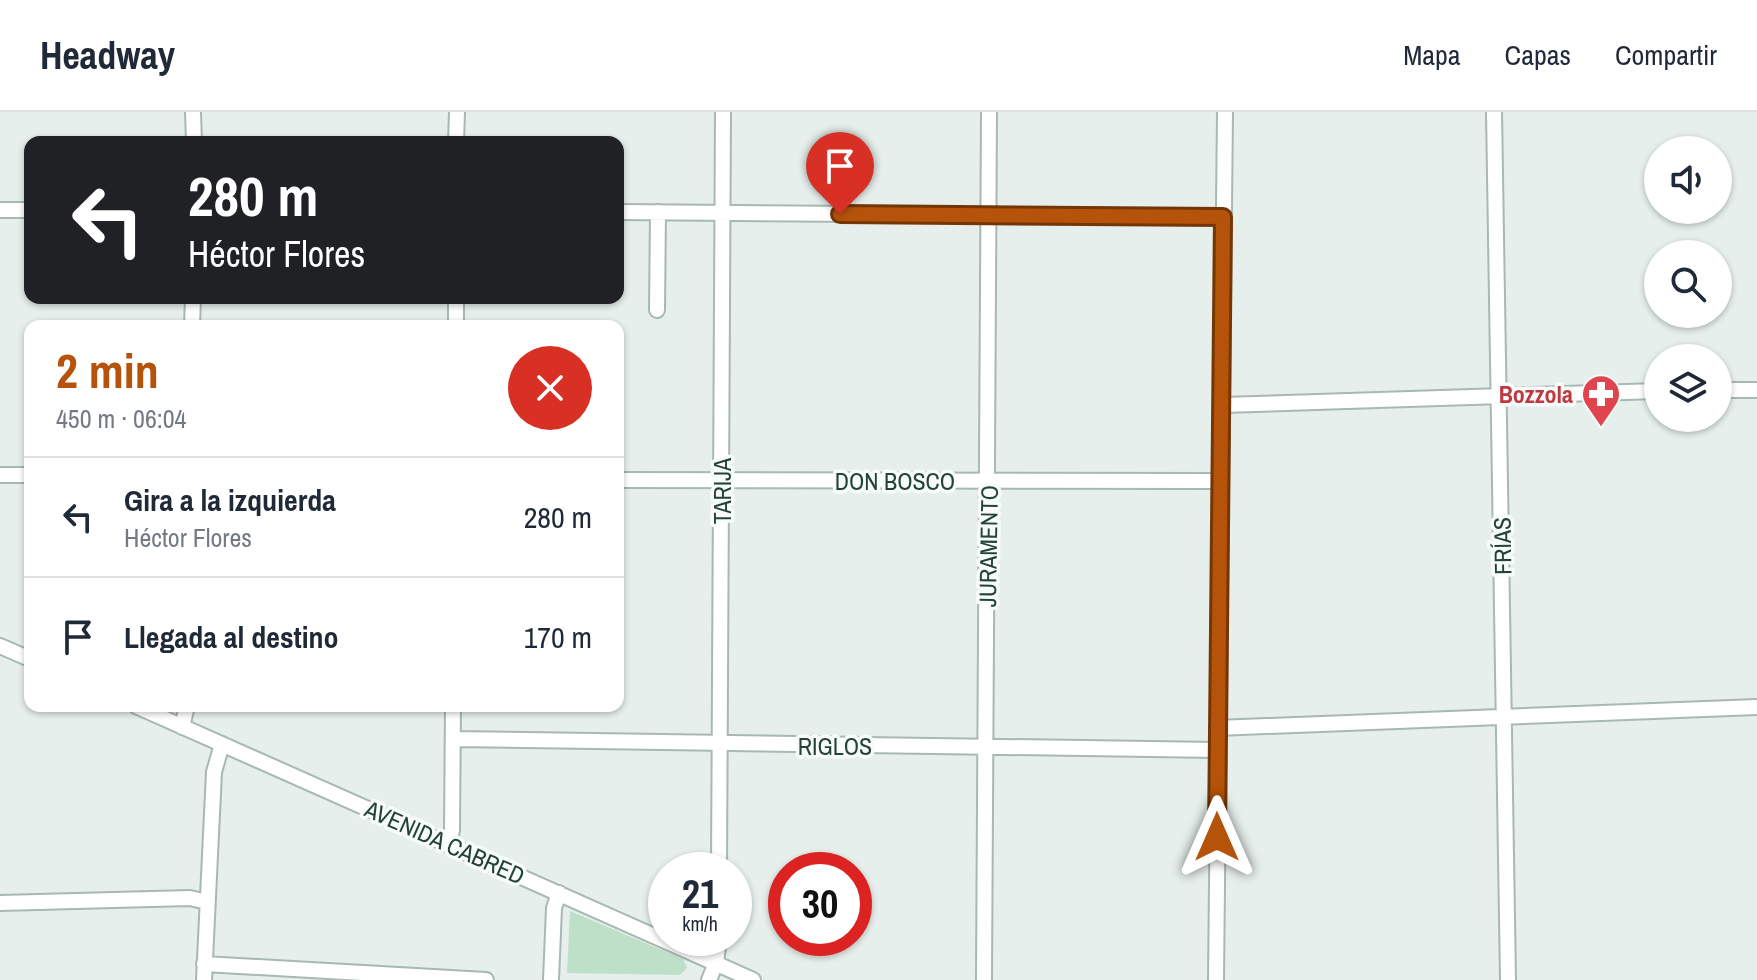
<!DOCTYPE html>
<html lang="es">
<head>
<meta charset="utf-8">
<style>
  body { margin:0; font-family:"Archivo Narrow",sans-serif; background:#f6f6f7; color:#1f2937; height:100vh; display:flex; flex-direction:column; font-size:30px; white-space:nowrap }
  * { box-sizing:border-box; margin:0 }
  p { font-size:26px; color:#747a83 }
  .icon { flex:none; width:44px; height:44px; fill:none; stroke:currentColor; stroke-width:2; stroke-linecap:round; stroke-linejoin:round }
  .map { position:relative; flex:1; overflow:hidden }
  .side { position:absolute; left:24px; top:208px; width:600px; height:392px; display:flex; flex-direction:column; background:#fff; border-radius:16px; box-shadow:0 2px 6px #0004 }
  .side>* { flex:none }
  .guide { position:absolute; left:24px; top:24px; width:600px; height:168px; border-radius:16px; box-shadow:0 2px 6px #0004; background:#202124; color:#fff; overflow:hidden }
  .buttons { position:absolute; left:1644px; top:24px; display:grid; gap:16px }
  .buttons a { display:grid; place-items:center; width:88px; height:88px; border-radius:50%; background:#fff; box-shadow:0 2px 6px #0004; font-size:40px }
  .speed { position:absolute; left:648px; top:740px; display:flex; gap:16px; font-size:40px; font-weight:700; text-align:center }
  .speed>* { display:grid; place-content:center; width:104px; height:104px; border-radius:50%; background:#fff; box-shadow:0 2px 6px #0004; line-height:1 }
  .speed small { font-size:20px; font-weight:400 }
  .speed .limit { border:12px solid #d22; background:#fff; color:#111 }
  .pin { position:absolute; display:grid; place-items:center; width:68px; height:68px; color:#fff; margin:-82px -34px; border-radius:50% 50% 50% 0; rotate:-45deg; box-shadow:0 0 8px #0007 }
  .pin .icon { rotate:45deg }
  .me { position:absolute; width:88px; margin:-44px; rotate:0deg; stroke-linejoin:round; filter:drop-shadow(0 0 6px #0008) }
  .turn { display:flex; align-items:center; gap:28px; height:168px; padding:0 32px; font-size:36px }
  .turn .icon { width:104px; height:104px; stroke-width:2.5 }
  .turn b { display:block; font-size:56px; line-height:68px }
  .round { display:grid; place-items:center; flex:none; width:84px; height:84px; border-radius:42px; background:#f6f6f7 }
  .headline { display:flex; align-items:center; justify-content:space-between; height:136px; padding:0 32px }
  h1 { font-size:48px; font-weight:800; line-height:60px; color:#b45309 }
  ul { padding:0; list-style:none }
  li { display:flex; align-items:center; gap:24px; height:120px; padding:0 32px; border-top:2px solid #e0e1e3 }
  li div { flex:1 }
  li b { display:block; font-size:30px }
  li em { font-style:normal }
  header { display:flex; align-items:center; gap:48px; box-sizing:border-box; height:112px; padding:0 40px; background:#fff; border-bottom:2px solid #e0e1e3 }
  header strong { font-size:38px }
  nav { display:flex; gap:44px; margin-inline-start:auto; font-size:28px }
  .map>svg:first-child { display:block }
  .green { fill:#bfe0c8 }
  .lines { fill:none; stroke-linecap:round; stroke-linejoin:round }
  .minor-casing { stroke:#a8b8b2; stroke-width:18 }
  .minor { stroke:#fff; stroke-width:14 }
  .route-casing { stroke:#753606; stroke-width:20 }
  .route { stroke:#b45309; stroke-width:14 }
  .labels { text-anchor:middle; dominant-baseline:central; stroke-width:7; stroke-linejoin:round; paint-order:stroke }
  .health-label { font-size:24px; font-weight:bold; fill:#be3a42; stroke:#f7fbf9; text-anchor:end }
  .street-label { font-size:24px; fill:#24423a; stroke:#f7fbf9 }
</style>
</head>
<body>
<header>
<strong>Headway</strong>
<nav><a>Mapa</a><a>Capas</a><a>Compartir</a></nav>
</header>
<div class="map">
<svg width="1757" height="868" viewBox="0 0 1757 868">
  <rect width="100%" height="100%" fill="#e6efeb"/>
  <!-- green -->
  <path class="green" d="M570,799L683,847L687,856L680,863L567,861Z"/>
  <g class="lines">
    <defs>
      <path id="minor" d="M193,0L194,30
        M1494,0L1508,868
        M456,30L457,0
        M0,98H30
        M618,100L1223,105
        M456,186V214
        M657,198L658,100
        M192,214L193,186
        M1718,278H1757
        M1223,293L1658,279
        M0,363H30
        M618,368L1220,369
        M0,534L30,547
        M136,594L753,868
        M182,615L187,594
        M1217,616L1757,595
        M453,627L1217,638
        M449,732L452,718L453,594
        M719,758L723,0
        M0,791L190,786L207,790
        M204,852L486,868
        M204,868L214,660L222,632
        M551,868L554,796L559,781
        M709,868L716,851L719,826
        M984,868L989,0
        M1216,868L1225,0"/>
    </defs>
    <!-- minor casing -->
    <use href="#minor" class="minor-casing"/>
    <!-- minor -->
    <use href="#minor" class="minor"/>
  </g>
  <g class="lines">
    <defs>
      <path id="route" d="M840,102L1223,105L1217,725"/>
    </defs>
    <!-- route casing -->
    <use href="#route" class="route-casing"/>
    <!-- route -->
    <use href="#route" class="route"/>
  </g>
  <!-- icons -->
  <defs>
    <symbol id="pharmacy-pin" viewBox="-11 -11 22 30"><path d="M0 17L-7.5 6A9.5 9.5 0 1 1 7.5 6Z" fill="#e0444e" stroke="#f7fbf9"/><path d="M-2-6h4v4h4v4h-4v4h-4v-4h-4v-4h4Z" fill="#fff"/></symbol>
  </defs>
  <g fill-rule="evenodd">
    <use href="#pharmacy-pin" x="1579" y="260" width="44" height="60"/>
  </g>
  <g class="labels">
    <!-- health labels -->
    <g class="health-label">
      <text x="1573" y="282">Bozzola</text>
    </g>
    <!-- street labels -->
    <g class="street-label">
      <text x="895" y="369">DON BOSCO</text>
      <text transform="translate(722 379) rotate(-90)">TARIJA</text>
      <text transform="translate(988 434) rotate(-89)">JURAMENTO</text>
      <text transform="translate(1502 434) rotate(-91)">FRÍAS</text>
      <text x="835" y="634">RIGLOS</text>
      <text transform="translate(445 730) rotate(24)">AVENIDA CABRED</text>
    </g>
  </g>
</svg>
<div class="buttons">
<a><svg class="icon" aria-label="sound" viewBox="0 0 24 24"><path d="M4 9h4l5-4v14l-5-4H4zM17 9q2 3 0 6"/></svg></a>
<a><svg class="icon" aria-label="search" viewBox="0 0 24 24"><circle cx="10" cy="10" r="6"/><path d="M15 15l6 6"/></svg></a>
<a><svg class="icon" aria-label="layers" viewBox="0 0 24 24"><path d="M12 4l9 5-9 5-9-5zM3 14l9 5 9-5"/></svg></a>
</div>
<div class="speed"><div>21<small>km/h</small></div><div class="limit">30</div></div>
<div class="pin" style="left:840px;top:102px;background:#d93025"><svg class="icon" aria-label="arrive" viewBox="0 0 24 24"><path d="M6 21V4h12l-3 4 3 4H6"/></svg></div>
<svg class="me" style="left:1217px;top:725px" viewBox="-20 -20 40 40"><path d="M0-17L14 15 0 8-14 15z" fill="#b45309" stroke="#fff" stroke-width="4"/></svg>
<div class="guide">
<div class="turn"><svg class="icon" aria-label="left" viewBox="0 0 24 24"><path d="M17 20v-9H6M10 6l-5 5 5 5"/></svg><div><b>280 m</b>Héctor Flores</div></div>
</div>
<section class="side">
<div class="headline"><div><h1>2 min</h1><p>450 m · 06:04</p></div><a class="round" style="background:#d93025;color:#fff"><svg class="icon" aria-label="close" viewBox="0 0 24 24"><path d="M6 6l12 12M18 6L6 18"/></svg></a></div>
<ul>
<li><svg class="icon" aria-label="left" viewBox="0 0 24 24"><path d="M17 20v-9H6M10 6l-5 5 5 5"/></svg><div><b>Gira a la izquierda</b><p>Héctor Flores</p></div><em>280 m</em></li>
<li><svg class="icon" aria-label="arrive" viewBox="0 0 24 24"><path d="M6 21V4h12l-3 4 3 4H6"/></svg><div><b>Llegada al destino</b></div><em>170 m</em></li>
</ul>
</section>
</div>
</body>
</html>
